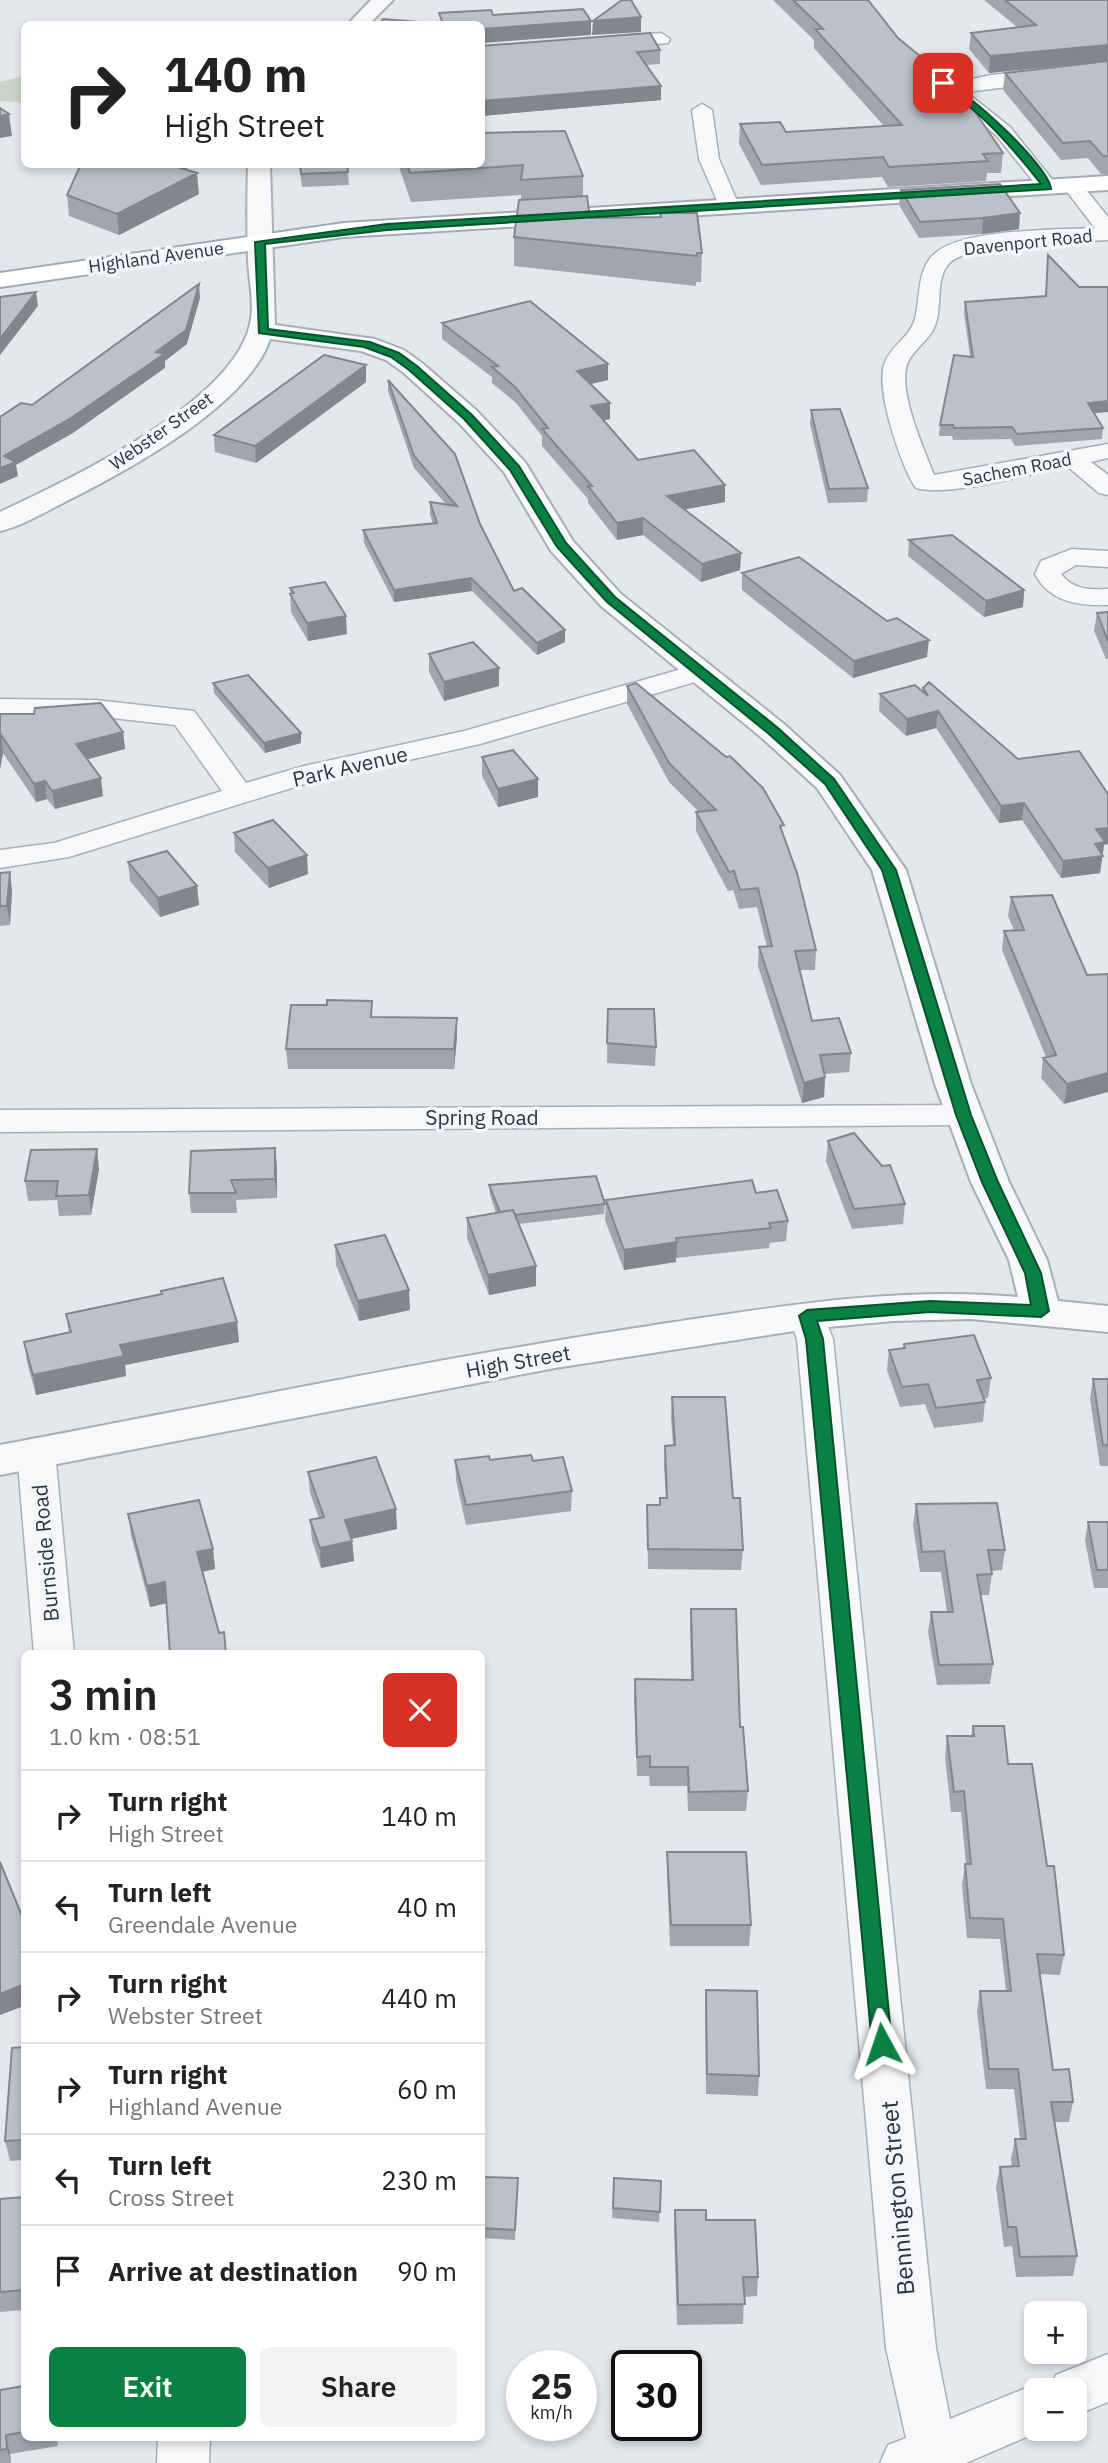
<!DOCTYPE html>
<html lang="en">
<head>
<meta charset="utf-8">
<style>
  body { margin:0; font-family:"IBM Plex Sans",sans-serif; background:#f2f2f2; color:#222; height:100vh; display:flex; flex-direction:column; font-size:26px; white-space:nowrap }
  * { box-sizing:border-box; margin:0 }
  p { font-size:23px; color:#767676 }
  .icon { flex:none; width:38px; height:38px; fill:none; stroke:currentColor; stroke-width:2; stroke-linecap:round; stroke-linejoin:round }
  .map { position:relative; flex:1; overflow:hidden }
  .sheet { position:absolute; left:21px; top:1650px; width:464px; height:791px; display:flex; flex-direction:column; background:#fff; border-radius:10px; box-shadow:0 4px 10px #0003 }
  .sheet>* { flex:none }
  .banner { position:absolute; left:21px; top:21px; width:464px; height:147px; border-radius:10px; box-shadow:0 4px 10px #0003; background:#fff; color:#222; overflow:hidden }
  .controls { position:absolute; left:1024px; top:2301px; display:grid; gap:14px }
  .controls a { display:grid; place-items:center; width:63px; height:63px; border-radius:10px; background:#fff; box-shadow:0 4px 10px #0003; font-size:35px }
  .speed { position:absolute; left:506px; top:2350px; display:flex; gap:14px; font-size:35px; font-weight:700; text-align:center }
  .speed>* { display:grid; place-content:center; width:91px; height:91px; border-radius:50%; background:#fff; box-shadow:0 4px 10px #0003; line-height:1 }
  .speed small { font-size:18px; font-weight:400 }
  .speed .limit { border:4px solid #111; border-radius:10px; background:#fff; color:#111 }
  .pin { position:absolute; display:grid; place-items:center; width:60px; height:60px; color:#fff; margin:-30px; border-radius:14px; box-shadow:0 4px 10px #0006 }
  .me { position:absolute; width:77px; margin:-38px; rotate:355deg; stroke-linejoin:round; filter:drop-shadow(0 0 5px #0008) }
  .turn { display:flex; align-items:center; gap:24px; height:147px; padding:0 28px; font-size:32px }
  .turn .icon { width:91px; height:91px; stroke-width:2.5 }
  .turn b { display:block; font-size:49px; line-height:60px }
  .round { display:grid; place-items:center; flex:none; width:74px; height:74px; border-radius:10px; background:#f2f2f2 }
  .overview { display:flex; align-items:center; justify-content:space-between; height:119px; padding:0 28px }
  h1 { font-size:42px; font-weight:600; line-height:52px }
  .primary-button { display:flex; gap:14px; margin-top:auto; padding:14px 28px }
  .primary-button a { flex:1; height:80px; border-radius:10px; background:#0b8043; color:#fff; font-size:28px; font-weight:600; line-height:80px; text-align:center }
  .primary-button a+a { background:#f2f2f2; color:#222 }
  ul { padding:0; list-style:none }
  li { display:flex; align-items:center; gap:21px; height:91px; padding:0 28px; border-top:2px solid #e0e0e0 }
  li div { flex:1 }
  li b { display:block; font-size:26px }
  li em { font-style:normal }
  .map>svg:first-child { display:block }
  .green { fill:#c9d6c5 }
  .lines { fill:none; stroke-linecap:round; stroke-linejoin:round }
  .minor-casing { stroke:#a9aeb7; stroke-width:3 }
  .tertiary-casing { stroke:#a9aeb7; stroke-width:4 }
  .primary-casing { stroke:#a3abb8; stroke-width:4 }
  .minor { fill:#f7f8fa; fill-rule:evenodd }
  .tertiary { fill:#f7f8fa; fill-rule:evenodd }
  .primary { fill:#fff; fill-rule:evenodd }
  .wall { fill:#a1a5ae }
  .shaded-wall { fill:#83868d }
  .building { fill:#bbc0ca; stroke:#83868d; stroke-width:2 }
  .route { fill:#0b8043; stroke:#07532c; stroke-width:2 }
  .labels { text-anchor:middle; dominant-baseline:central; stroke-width:7; stroke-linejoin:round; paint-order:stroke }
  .far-street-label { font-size:18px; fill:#2b3445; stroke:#f4f6f9 }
  .street-label { font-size:21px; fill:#2b3445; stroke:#f4f6f9 }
  .near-street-label { font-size:24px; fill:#2b3445; stroke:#f4f6f9 }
</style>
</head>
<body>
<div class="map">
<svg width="1108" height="2463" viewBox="0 0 1108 2463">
  <rect width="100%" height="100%" fill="#e4e7ec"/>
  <!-- green -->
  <path class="green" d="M24,76V103L0,101V82Z"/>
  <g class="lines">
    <defs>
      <path id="minor" d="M661,33L670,39L668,43L607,49L598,43L607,37Z
        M1108,63V75L966,92L1010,127L1055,183L1058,187L1048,193L1041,191L996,135L920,73L923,69H937L954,83L991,75Z
        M702,104L712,110L719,159L740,208L736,212H722L699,159L692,110Z
        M1072,179L1079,181L1108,217V240C1078,242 963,241 947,266C935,283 943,310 934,328C928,341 914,349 908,362C896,388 924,449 934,475L1108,444V458L1091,462L1108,475V495L1099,493L1067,466C1029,474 951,497 916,488C901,467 874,386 885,362C892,345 910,337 915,319C921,296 916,266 938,251C969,229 1056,230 1095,228L1062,185Z
        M1072,549L1108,551V567L1076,565L1061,574C1073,590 1090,590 1108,589V605C1078,606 1050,602 1035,574L1041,561Z
        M699,664L709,666L713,672L709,678L480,744L311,782L69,857L0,868V850L54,843L222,791L175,725L95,716L0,715V699L95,700L194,711L246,783L304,766L464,731Z
        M964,1105L976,1108L981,1115L976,1122L964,1125L0,1132V1110Z
        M807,1304L820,1307L833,1339L936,2348L950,2419L1036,2384L1050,2389L1056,2375L1108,2354V2402L1074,2416V2390H1036V2429H1045L966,2463H880L888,2445L906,2438L886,2348L797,1339L789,1316L794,1307Z
        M36,1438L49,1442L55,1452L74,1654H34L17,1452L23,1442Z
        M158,2438H210L209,2463H157Z"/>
      <path id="tertiary" d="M371,0H393L369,24H348Z
        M248,164H270L275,325L375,339L404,350L422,363L477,411L525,462L573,541L621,594L784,724L840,775L906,870L971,1084L1009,1182L1047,1260L1058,1301L1108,1306V1332L971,1319L893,1321L807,1329L555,1368L0,1475V1445C218,1404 436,1358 655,1325C775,1307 896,1286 1018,1297L1009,1260L971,1182L935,1084L872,870L817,788L762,738L601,606L551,551L504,472L459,423L404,373L386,360L361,351L270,339C247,407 125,472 63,503C43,513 22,526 0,531V512C68,480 239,401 251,319C254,301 249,279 248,261C247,228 247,197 248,164Z"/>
      <path id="primary" d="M1108,176V190L344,237L0,287V273L344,223Z"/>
    </defs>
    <!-- minor casing -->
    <use href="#minor" class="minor-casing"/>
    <!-- tertiary casing -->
    <use href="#tertiary" class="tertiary-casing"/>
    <!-- primary casing -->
    <use href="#primary" class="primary-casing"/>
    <!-- minor -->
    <use href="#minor" class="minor"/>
    <!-- tertiary -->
    <use href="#tertiary" class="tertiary"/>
    <!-- primary -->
    <use href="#primary" class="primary"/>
  </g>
  <!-- wall -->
  <path class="wall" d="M773,0H868L898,38L1003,153L1001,173H987L986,181L888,187L882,177L761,185L739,144L740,124L786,132L884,126L814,48V40Z
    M984,0H1108V174H1101L1088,158L1061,160L1003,90L1005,73L1098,62L989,73L969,49L971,33L1017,27Z
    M481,46L660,50V64L647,65L661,100L481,116Z
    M481,133L583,176V196L590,218L702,253L701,282H696V286L514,266V237L521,200V195L411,202L398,164H481Z
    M299,164H347L349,185L302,187Z
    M187,170L199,194L119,235L69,216L67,195Z
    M901,190L1019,229L982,234L919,238L899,205Z
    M1048,255L1094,413L1103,428L1102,439L1015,446L1011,439L953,440L952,436H939L940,425L970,356L964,313L965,302L1046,296Z
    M442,323L608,380L591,384L610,419L604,420L638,460L725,502L684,509L741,553L740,570L701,582L643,535L617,540L588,503V499L542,446V436L516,403L492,383V377L442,339Z
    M366,365V382L256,463L215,452L214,435Z
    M388,380L480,524L514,591L565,642L537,655L472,591L394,602L364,543L363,530L433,524L430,514V502L446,504L414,468L388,391Z
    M811,410L868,488L867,502L828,503L810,424Z
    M909,540L1024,590L1023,607L984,617L908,556Z
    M742,573L927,657L853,678L742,590Z
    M290,588L347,634L308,641L291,612Z
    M1108,612V659H1106L1094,631L1097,613Z
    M429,654L499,686L444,701L429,672Z
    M213,683L301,733V743L265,753L214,693Z
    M627,686L784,836L816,950L815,970H800L812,1021L851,1053L849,1072L825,1074L824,1097L802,1103L758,966L759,947H767L757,907L739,909L733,890L728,891L696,831V812H699L669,782L627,704Z
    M923,688L1104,845L1100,873L1061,878L1022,820L999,823L936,728L906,736L879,711L880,694L922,691Z
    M0,714L123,732L125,749L87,759L103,796L55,809L47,799L36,802L3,753L0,769Z
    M482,757L538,779V797L498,807L482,776Z
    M234,833L308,874L269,888L235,852Z
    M128,862L197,886L199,905L160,917L130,881Z
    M0,873L12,891L10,925L0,926Z
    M1011,897L1087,975L1064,1104L1041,1078L1043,1058L1046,1057L1002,950L1004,931L1014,930L1008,916Z
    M608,1009L656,1047L655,1066L607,1063Z
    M373,1017L457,1037L454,1069H288L286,1049Z
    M828,1141L905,1204L903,1224L852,1229L826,1161Z
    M275,1148L277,1167V1198L236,1200L237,1213H191L189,1193Z
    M99,1169L91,1215L59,1216L57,1200L28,1201L25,1181Z
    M489,1185L605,1204L604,1214L519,1224L536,1286L489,1295L467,1238V1218L496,1213L490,1195Z
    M756,1193L788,1221L786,1241L770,1243L769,1248L676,1258V1262L624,1270L605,1220L606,1200Z
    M335,1245L410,1310L359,1321L336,1265Z
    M66,1314L237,1322L239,1342L125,1365L126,1376L36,1395L27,1362L24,1342L69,1332Z
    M904,1344L991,1378L988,1398L984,1399L985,1402L983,1422L934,1428L925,1404L900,1407L887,1370L889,1350L903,1349Z
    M1093,1379H1108V1466H1100L1090,1399Z
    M672,1397L733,1498L743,1550L741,1570L648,1569L647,1505H659L666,1498L664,1466L665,1446L673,1445L671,1417Z
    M455,1460L533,1461L572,1491L571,1511L466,1525L456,1480Z
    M308,1472L397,1529L352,1539L354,1561L321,1568L312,1540L310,1520L319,1518L310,1493Z
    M916,1504L1005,1550L1002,1570L991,1571L992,1574L989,1595H981L993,1664L990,1684L937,1685L928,1632L931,1612H947L941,1572H920L913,1525Z
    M128,1514L213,1549L215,1569L203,1572L219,1633L226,1654L167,1603L150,1607L131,1535Z
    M1088,1522H1108V1588H1094L1085,1540Z
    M691,1609L740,1727L748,1791L746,1811H688L687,1786H650L649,1776H637L634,1699L635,1679L691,1680L690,1628Z
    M973,1726L1008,1764L1047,1866L1064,1955L1060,1975L1040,1974L1053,2070L1073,2102L1069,2122H1055L1077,2256L1073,2276L1016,2277L1012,2246L1004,2247L996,2187L1000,2167H1012L1011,2159L1015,2139H1020L1014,2089H986L977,2011L980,1991H1006L1000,1939L967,1938L962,1885L965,1864H966L961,1812H951L945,1757L947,1736H971Z
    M667,1852L751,1925L749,1946H670L667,1872Z
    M706,1990L759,2076L758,2096L706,2094L705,2010Z
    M24,2047V2160L10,2161L5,2141Z
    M481,2177L518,2178L515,2240L481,2238Z
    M614,2178L661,2181L659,2222L612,2218Z
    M24,2197V2310L0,2312V2199Z
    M675,2210L706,2220L758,2277L757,2296L744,2297L743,2324L677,2325L674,2229Z
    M24,2386V2438H57L58,2446L10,2454L11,2463H0V2390Z"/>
  <!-- shaded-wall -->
  <path class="shaded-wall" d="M641,17V32L592,35L593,21Z
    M591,21V35L481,43V29Z
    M1108,45V61L989,73L990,56Z
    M661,86V100L481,116V101Z
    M9,114L12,136L0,138V116Z
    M178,164H189L182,181L197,173L199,194L119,235L117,214L177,167Z
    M1020,213L1019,229L982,234L983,218Z
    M199,284L200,298L187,344L165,361V368L73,433L16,465L18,476L0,484V468L4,456L156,352Z
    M36,292L38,306L0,355V339Z
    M608,364V380L577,387V371Z
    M366,365V382L256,463L255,446Z
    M1108,401V412L1086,414L1088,403Z
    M610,403V419L591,423V406Z
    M725,485V502L666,513L667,496Z
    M643,518V535L617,540V523Z
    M741,553L740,570L701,582L702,564Z
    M471,578L472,591L394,602V590Z
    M1024,590L1023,607L984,617L986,601Z
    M346,616L347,634L308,641L307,623Z
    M565,630V642L537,655V643Z
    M929,640L927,657L853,678L854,661Z
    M499,668V686L444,701V682Z
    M938,711L936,728L906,736L907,719Z
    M123,732L125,749L78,762L76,744Z
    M301,733V743L265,753L264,743Z
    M1,735L3,753L0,769V739Z
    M101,778L103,796L55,809L52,791Z
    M538,779V797L498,807V789Z
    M45,781L47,799L36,802L34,784Z
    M1024,803L1022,820L999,823L1001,806Z
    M1108,828V844L1104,845L1100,873L1061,878L1063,861L1096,829Z
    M307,855L308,874L269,888L268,868Z
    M10,872L12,891L10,925L7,906Z
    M197,886L199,905L160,917L158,898Z
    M457,1018V1037L454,1069V1049Z
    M1108,1073V1092L1064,1104L1067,1084Z
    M825,1077L824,1097L802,1103L804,1083Z
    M275,1148L277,1167V1198L275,1179Z
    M97,1149L99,1169L91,1215L89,1195Z
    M677,1242L676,1262L624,1270V1250Z
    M536,1266V1286L489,1295L488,1275Z
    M409,1290L410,1310L359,1321L358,1301Z
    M237,1322L239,1342L125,1365L126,1376L36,1395L33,1375L120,1345Z
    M396,1509L397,1529L346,1540L345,1520Z
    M352,1541L354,1561L321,1568L320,1548Z
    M213,1549L215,1569L200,1572L197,1552Z
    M165,1582L168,1603L150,1607L147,1586Z
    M484,1925V1943L481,1980V1955Z
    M24,1984V2006L0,2015V1994Z
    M6,2435L10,2454L11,2463L7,2449Z"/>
  <!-- building -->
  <path class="building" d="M622,0H631L641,17L593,21Z
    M793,0H868L898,38L959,88L1003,153L983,154L988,161L889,167L883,157L762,165L740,124L780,122L786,132L902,125L815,29H823Z
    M1005,0H1108V45L990,56L971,33L1036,25Z
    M583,9L591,21L481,29V24H379L383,19L443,24L439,13L491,10L493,15Z
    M650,33L660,50L637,52L661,86L481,101V46Z
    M1108,61V156H1103L1090,141L1063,143L1005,73Z
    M0,108L9,114L0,116Z
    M565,131L583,176L521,180L523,165L410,173L407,164H481V133Z
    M81,164H178L177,167L197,173L117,214L67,195Z
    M300,164H347L348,172L301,174Z
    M1000,184L1020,213L983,218L920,222L901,190Z
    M587,196L590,218L661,217L660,213H697L702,253H697V256L514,237L519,200Z
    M1048,255L1079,287H1108V401L1088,403L1103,428L1017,434L1012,427L954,428L953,425H940L954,355L973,357L965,302L1046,296Z
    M199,284L186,330L156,352L164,354L71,418L4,456L16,462L0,468V417L21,403L32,405Z
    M36,292L0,339V297Z
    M530,301L608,364L577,371L610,403L591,406L638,460L694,450L725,485L667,496L741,553L702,564L643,518L617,523L588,486H592L542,429L548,428L515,387L492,367L498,366L442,323Z
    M324,355L366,365L255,446L214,435Z
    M388,380L455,454L480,524L514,591L522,588L565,630L537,643L471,578L394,590L363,530L437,523L430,502L457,506L414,456Z
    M840,409L868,488L829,489L811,410Z
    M952,535L1024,590L986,601L909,540Z
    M799,557L887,621L897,618L929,640L854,661L742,573Z
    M325,582L346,616L307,623L290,594L294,593L290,588Z
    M1108,612V641L1097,613Z
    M473,642L499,668L444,682L429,654Z
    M248,675L301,733L264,743L213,683Z
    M929,682L1018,759L1079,751L1108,794V828L1096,829L1105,842L1095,844L1103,856L1063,861L1024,803L1001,806L938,711L907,719L880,694L915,685L928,696L923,688Z
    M636,683L726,757L730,756L763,788L784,825L780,826L797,873L816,950L795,951L812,1021L839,1018L851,1053L820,1055L825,1077L804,1083L759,947L772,946L758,888L740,890L734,871L729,872L696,812L716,810L669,763L627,686Z
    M101,703L123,732L76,744L101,778L52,791L45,781L34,784L1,735L0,739V714H34L35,708Z
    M513,750L538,779L498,789L482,757Z
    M273,820L307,855L268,868L234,833Z
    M167,851L197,886L158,898L128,862Z
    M10,872L7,906H0V873Z
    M1052,895L1087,975L1108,974V1073L1067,1084L1043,1058L1056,1055L1004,931L1024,930L1011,897Z
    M327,1000L372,1001L371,1017L457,1018L454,1049H286L291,1005H327Z
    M608,1009H654L656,1047L607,1043Z
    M854,1133L882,1166L890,1165L905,1204L854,1209L828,1141Z
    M275,1148V1179L231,1180L236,1193H189L191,1151Z
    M97,1149L89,1195L56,1196L58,1181H25L31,1150Z
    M596,1176L605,1204L515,1215L513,1210L500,1212L489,1185Z
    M752,1180L756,1193L777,1190L788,1221L769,1223L771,1228L676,1238L677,1242L624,1250L606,1200Z
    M513,1210L536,1266L488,1275L467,1218Z
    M385,1235L409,1290L358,1301L335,1245Z
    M223,1278L237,1322L120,1345L124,1356L33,1375L24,1342L71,1332L66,1314L162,1294L161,1291Z
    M974,1335L991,1378L977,1380L985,1402L936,1408L928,1384L902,1387L889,1350L905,1348L904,1344Z
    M1093,1379H1108V1445H1103Z
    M672,1397H725L733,1498H740L743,1550L648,1549L647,1505H660V1498H667L665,1446L675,1445Z
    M531,1455L533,1461L563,1457L572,1491L466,1505L455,1460L489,1456L490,1460Z
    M376,1457L396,1509L345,1520L352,1541L320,1548L310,1520L324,1517L308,1472Z
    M199,1500L213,1549L197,1552L219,1633L224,1632L226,1654H170L165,1582L147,1586L128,1514Z
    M997,1503L1005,1550H988L992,1574L977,1575L993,1664L939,1665L931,1612H953L944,1551L922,1552L916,1504Z
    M1088,1522H1108V1570H1097Z
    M691,1609H736L740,1727H743L748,1791L689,1792L688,1767H650V1756L637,1757L635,1679L693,1680Z
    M973,1726H1004L1008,1764H1032L1047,1866H1054L1064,1955L1037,1954L1053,2070L1069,2069L1073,2102H1051L1077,2256L1020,2257L1016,2227H1008L1000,2167L1019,2166L1015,2139H1026L1018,2069H989L980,1991H1011L1003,1919L970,1918L965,1864H971L964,1791L954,1792L947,1736H974Z
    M667,1852H746L751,1925H671Z
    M0,1862L24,1921V1984L0,1994Z
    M481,1925H484L481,1955Z
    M706,1990L757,1991L759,2076L707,2074Z
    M24,2047V2140L5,2141L12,2048Z
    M481,2177L518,2178L515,2230L481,2228Z
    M614,2178L661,2181L660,2212L613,2208Z
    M24,2197V2290L0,2292V2199Z
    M675,2210H706V2220H755L758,2277H743L745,2304L678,2305Z
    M24,2386V2432L6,2435L7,2449L0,2450V2390Z"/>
  <!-- route -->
  <path class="route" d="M943,81C967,90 1049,166 1051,189L387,230L265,244L268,329L370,342L399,353L417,366L472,415L519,466L566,543L615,597L778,728L834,779L896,870L971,1115L998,1182L1041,1273L1049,1311L1041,1317L930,1312L817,1321L823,1339L892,2044L889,2051L882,2053L875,2051L872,2044L806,1339L799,1316L807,1310L930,1301L1031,1305L1025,1273L982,1182L956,1115L882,870L825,784L769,734L607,602L557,547L510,470L464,419L409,370L391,357L364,347L259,333L255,242L387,224L1041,184C1011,146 981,111 940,85Z"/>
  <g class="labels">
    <!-- far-street labels -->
    <g class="far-street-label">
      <text transform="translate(1028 242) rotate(-6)">Davenport Road</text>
      <text transform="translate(156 257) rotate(-8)">Highland Avenue</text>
      <text transform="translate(161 431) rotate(-35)">Webster Street</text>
      <text transform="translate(1017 469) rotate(-11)">Sachem Road</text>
    </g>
    <!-- street labels -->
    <g class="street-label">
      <text transform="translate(350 766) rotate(-13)">Park Avenue</text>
      <text x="482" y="1117">Spring Road</text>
      <text transform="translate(518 1361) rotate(-10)">High Street</text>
      <text transform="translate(45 1553) rotate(-95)">Burnside Road</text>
    </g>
    <!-- near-street labels -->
    <g class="near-street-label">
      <text transform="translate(897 2198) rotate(-95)">Bennington Street</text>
    </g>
  </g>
</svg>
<div class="controls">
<a>+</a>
<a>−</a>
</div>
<div class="speed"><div>25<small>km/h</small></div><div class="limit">30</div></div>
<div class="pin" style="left:943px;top:83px;background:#d93025"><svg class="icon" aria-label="arrive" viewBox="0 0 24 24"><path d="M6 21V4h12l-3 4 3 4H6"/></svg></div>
<svg class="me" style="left:882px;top:2044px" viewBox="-20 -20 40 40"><path d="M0-17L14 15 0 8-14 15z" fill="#0b8043" stroke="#fff" stroke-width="4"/></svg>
<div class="banner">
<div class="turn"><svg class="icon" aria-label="right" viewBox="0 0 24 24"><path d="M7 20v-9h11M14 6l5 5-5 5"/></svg><div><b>140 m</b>High Street</div></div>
</div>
<section class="sheet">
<div class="overview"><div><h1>3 min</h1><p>1.0 km · 08:51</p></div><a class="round" style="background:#d93025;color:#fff"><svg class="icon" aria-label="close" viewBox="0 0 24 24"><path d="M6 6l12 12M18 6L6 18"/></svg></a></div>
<ul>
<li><svg class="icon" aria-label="right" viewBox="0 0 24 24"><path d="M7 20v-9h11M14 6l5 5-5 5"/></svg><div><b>Turn right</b><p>High Street</p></div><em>140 m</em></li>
<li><svg class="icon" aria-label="left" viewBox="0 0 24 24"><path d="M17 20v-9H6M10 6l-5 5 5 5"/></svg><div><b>Turn left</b><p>Greendale Avenue</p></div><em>40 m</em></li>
<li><svg class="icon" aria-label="right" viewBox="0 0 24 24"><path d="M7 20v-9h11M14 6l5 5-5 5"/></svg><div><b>Turn right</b><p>Webster Street</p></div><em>440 m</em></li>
<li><svg class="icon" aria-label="right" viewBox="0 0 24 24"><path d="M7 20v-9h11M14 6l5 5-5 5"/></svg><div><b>Turn right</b><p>Highland Avenue</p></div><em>60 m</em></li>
<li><svg class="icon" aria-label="left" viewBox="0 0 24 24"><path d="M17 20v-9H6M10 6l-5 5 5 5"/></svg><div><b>Turn left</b><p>Cross Street</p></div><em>230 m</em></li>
<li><svg class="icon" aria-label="arrive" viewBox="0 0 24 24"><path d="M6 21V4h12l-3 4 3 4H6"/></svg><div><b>Arrive at destination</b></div><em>90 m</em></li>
</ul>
<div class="primary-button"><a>Exit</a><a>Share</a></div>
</section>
</div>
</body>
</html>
